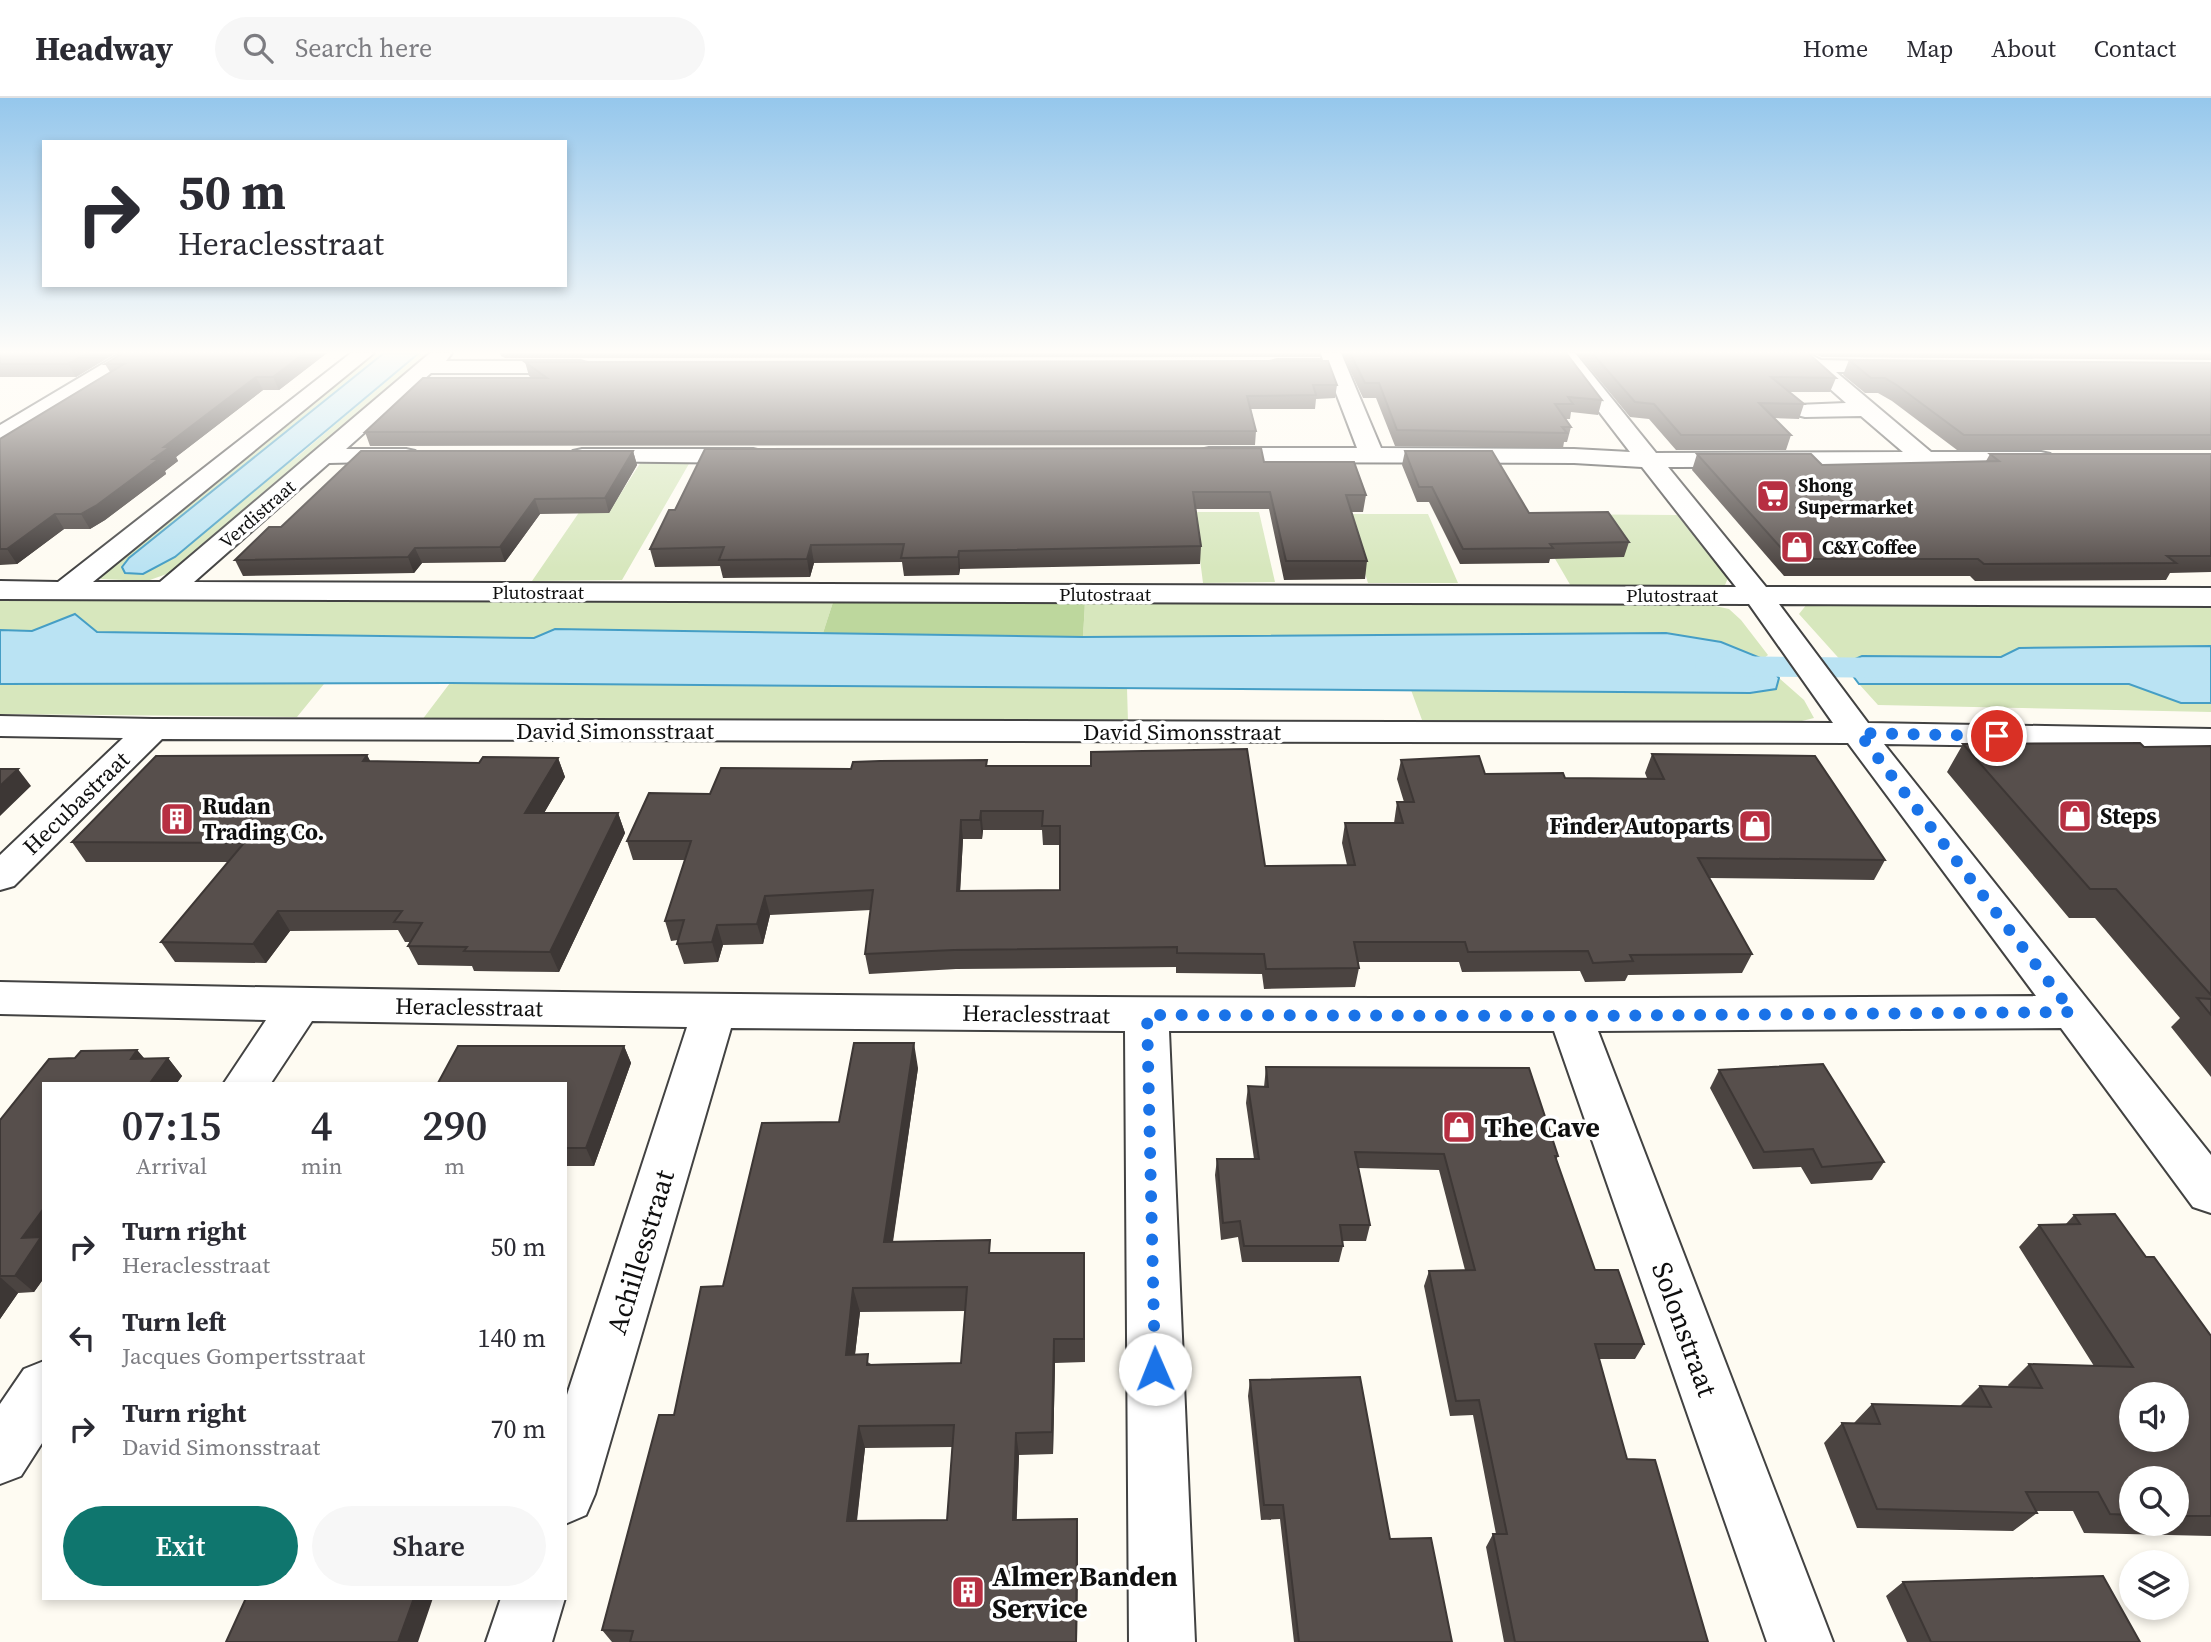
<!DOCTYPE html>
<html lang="en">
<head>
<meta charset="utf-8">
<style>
  body { margin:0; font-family:"Source Serif 4",serif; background:#f7f7f7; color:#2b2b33; height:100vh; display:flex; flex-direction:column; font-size:26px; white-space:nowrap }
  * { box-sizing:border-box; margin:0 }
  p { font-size:23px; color:#7c7c81 }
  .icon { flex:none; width:38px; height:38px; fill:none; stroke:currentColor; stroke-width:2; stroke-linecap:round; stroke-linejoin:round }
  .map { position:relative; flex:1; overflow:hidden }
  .side { position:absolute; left:42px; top:984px; width:525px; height:518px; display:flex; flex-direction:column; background:#fff; border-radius:0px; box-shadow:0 4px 10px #0003 }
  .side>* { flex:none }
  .top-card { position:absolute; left:42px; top:42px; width:525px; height:147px; border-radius:0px; box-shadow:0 4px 10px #0003; background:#fff; color:#2b2b33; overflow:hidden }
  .tools { position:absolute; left:2119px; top:1284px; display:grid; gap:14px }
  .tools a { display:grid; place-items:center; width:70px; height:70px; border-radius:50%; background:#fff; box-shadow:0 4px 10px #0003; font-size:35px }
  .pin { position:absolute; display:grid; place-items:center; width:60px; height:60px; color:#fff; margin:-30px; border:4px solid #fff; border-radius:50%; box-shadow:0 2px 7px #0007 }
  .me { position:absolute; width:77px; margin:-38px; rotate:359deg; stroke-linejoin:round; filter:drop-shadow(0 0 5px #0008) }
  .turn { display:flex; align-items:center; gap:24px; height:147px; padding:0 21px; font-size:32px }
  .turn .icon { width:91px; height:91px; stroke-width:2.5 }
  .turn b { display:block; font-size:49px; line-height:60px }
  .eta { display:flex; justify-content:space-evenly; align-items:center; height:119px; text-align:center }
  .eta b { font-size:42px; font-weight:600; line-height:49px }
  .primary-button { display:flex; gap:14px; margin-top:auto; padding:14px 21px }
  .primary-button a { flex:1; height:80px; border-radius:42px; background:#0f766e; color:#fff; font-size:28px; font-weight:600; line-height:80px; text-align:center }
  .primary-button a+a { background:#f7f7f7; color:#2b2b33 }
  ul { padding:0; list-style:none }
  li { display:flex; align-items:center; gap:21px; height:91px; padding:0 21px }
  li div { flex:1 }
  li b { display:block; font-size:26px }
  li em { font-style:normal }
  header { display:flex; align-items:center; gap:42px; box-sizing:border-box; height:98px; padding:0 35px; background:#fff; border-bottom:2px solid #e1e1e2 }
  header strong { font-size:33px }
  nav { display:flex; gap:38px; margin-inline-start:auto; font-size:24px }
  .search { width:490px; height:63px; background:#f7f7f7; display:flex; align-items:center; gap:18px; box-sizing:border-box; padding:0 24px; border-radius:38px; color:#7c7c81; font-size:26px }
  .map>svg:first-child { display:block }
  .green { fill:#d7e7bd }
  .forest { fill:#bdd79d }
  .water { fill:#bae3f3; stroke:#459ec5; stroke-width:2 }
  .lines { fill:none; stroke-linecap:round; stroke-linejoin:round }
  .canal { fill:#bae3f3; fill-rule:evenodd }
  .minor-casing { stroke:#424242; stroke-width:4 }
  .minor { fill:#fff; fill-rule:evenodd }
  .wall { fill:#4b4441; fill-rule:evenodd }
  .shaded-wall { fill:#3d3735 }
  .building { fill:#574f4c; stroke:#3d3735; stroke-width:2; fill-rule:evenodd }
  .route { stroke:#1a73e8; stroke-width:12; stroke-dasharray:0 21.6 }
  .labels { text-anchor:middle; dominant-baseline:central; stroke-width:7; stroke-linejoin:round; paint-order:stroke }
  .far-poi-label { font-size:19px; font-weight:bold; fill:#0f0f0f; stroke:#fff; text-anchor:start }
  .far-street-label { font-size:19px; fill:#0f0f0f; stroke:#fff }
  .street-label { font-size:23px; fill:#0f0f0f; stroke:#fff }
  .poi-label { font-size:23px; font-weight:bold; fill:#0f0f0f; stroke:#fff; text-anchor:start }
  .near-poi-label { font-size:28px; font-weight:bold; fill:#0f0f0f; stroke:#fff; text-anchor:start }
  .near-street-label { font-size:28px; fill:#0f0f0f; stroke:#fff }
</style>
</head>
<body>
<header>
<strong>Headway</strong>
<div class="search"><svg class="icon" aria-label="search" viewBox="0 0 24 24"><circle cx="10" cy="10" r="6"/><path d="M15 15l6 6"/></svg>Search here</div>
<nav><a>Home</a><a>Map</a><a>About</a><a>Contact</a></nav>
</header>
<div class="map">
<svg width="2211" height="1544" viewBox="0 0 2211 1544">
  <rect width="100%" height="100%" fill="#fefbf2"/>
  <!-- green -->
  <path class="green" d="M375,255H384L129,460L122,469L297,359L419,255H432L178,472L147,483L101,481L97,477Z
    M641,364H690L622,482L532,483L580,413L610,412Z
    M1194,414H1259L1275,484L1203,485Z
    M1346,416H1428L1458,485H1368Z
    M1529,416L1677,417L1728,480L1725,487L1712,490H1572Z
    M0,498L834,501L823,535L556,531L534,540L97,534L75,517L32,533L0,532Z
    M1085,504L1706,506L1729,511L1741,522L1768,557L1763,561L1721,544L1083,539Z
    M1807,506L2211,507V548L2019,550L2001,559L1862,558L1844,566L1799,516Z
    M1779,580L1804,602L1814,620L1790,626L1748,628L1422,622L1411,592L1750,595L1776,591Z
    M450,585L1127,590L1128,624L422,622Z
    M0,586H324L297,619L0,616Z
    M1859,586H2129L2180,605H2211V614L1878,607Z"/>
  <!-- forest -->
  <path class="forest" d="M834,501L1085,504L1083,539L823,535Z"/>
  <!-- water -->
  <path class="water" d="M384,255H419L175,459L143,476L125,475L122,469L129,460Z
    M75,516L97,534L534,540L555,531L1083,539L1666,535L1721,544L1763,561L1779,580L1776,591L1750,595L450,585L0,586V532L32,533Z
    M2211,548V605H2181L2129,586H1859L1844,566L1862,558L2001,559L2019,550Z"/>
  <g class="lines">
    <!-- canal -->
    <path class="canal" d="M1712,558L1903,560L1915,563L1920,570L1915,577L1903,580L1712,578L1700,575L1695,568L1700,561Z"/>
    <defs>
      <path id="minor" d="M121,255H145L8,342L0,344V327Z
        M351,255H374L93,484H160L430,255H452L446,263H580L587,265L591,269L587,273L580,275H431L346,351H406L415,353L418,358L415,363L329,365L194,484L1736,489L1642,369L1574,365L1209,364L1200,362L1197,357L1200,352L1209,350H1357L1328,274H1277L1270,272L1266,268L1270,264L1277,262H1323L1321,255H1341L1381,350L1574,351L1630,354L1554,255H1575L1656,355L1903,354L1861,318L1805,319L1797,317L1794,312L1797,307L1846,305L1802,266L1799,262L1802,258L1809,256L1821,262L1905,264L1909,268L1905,272L1898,274H1836L1931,354H2041L2050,356L2053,361L2050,366L2041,368L1668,369L1766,489L2211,490V508L1779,506L1868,625L2211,631V651L1884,646L2211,1057V1115L2193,1109L2061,930L1598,933L1833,1544H1767L1554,933H1169L1195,1544H1129L1125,933L731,930L595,1396L586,1417L565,1426V1303L687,929L312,923L271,985H224L266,922L0,916V884C679,899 1357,903 2036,898L1848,645L162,641L14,788L0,792V757L123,640L0,638V618L153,621L1833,625L1749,506L0,501V483L58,484Z
        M582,351H753L762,353L765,358L762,363L753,365L573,363L570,358L573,353Z
        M44,1263V1342L21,1378L0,1386V1306L24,1271Z
        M501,1500H565L552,1544H486Z"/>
    </defs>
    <!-- minor casing -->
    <use href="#minor" class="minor-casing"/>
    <!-- minor -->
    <use href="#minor" class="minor"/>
  </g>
  <!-- wall -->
  <path class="wall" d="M0,255H116L76,279H0Z
    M123,255H327L279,292H263L176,359L178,363L165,373L166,376L105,422L90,431H64L17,466L0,467V341L110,274L105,266Z
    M500,255H1320V259L505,260L501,258Z
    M1342,255H1566L1602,302L1598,317L1571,314L1570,321H1566L1571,329L1567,344H1564L1563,350L1395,348L1376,300H1363Z
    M1577,255H1808L1836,280L1830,294H1790L1804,306L1799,321L1774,320L1791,337L1786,352H1676L1649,321L1630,319Z
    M1811,255H2211V262L1822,259Z
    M1849,262L2211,265V352H1957L1892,303L1878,295H1865L1843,277Z
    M525,264L1337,287L1335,300L1316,301L1315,311H1251L1256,333L1255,347L370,348L365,334L532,280L529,278Z
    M633,353L637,367L609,415L540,416L505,464L422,465L414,475L243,478L235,462L281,429Z
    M1405,353L1529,415L1629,444L1624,459L1550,461L1549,465L1460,466L1429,404H1417L1402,367Z
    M1697,356L1822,367L1986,363L1990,356H2211V474L2170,475L2166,482L1975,483L1970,478H1784L1692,372Z
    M1264,364L1366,397L1363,414H1351L1367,463L1365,481L1284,482L1269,411H1196L1201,448L1200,466L960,471L959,477L904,478L902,464L814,465L810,479L723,480L720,468L655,469L650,451Z
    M1963,646L2144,649L2211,648V979L2171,929L2180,920L2095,820H2069L1947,674Z
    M1652,656L1885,762L1874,782L1709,780L1752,856L1742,875L1628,877L1625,883L1585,884L1580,873L1462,874L1459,864H1358L1359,870L1355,889L1264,891L1262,876L1176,875V869L956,871L869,876L865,856L871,812L770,817L763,846L723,847L718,864L684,866L677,846L678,842L671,843L665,823L685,762H633L627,743L710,696L851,671L987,668L1265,768L1347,767L1342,745L1345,725H1394L1397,704H1404L1397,681L1401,662L1485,676L1565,680H1647L1645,675ZM983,732H1042L1043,747H1060V792L960,793L963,741H982Z
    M367,657L370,663L479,665L558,660L565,679L544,715H618L625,735L559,874L474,873L472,868L418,867L408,848L410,844H405L398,832L290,833L266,865L175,864L161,844L228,764H86L72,744Z
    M624,948L631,965L594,1068H565V985Z
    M137,952L144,960H168L182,978L177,985H44V1180L34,1194L18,1195L0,1221V1022L49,961L75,960L81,953Z
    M1266,969L1558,1058L1556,1062L1595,1172L1644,1246L1635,1261H1599L1627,1361L1708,1544H1504L1486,1449L1493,1436H1496L1473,1317L1450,1318L1424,1188L1429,1173L1465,1172L1439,1072L1358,1070L1370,1127L1366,1143H1342L1343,1148L1339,1164H1242L1238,1139L1221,1142L1215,1077L1217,1061H1254L1246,1005L1248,988L1264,989Z
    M918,970L893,1144L992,1155L1085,1179V1264L1055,1265L1053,1356L1019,1357L1016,1422L1077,1421L1078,1442L1077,1544H612L602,1532L674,1317L723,1188L839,1024ZM965,1213L961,1265L871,1266L855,1257L860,1214ZM952,1349L947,1422L857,1423L865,1350Z
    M1719,972L1884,1064L1872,1082L1811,1086L1801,1069L1753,1071L1710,990Z
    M2074,1117L2146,1159L2211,1238V1438L2084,1435L2073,1413H2036L2037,1415L2013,1433L1857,1430L1824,1345L1842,1325H1854L1872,1306L1959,1309L1980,1288L2009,1289L2008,1287L2029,1266L2094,1268L2019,1149L2039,1127H2065ZM2132,1381H2177V1426H2132Z
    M1250,1282L1390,1441L1452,1544H1294L1280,1421L1261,1422L1248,1298Z
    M1903,1484L2140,1544H1907L1886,1498Z"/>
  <!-- shaded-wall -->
  <path class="shaded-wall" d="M87,255H116L76,279L68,266Z
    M305,255H327L279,292L273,279Z
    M256,279L263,292L176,359L178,363L165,373L166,376L105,422L90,431L81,416L153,361L164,349Z
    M633,353L637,367L609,415L605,400Z
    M535,401L540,416L505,464L500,449Z
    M55,416L64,431L17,466L7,451Z
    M811,447L814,465L810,479L807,461Z
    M415,450L422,465L414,475L408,459Z
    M959,453L960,471L959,477L958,459Z
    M367,657L377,676L363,663Z
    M558,660L565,679L533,734L525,715Z
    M18,671L31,688L0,718V688Z
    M981,713L983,732L982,741L980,722Z
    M618,715L625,735L559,874L550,854Z
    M961,722L963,741L959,813L957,793Z
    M765,798L770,817L763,846L757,826Z
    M278,813L290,833L266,865L253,846Z
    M717,827L723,847L718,864L712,844Z
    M914,945L918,970L889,1168L884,1144Z
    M624,948L631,965L594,1068L586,1050Z
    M137,952L152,970L131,961Z
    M168,960L182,978L177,985H150Z
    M44,1110V1180L34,1194L15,1178L22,1140Z
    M0,1179L18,1195L0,1221Z
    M853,1190L860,1214L852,1280L846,1257Z
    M1054,1241L1055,1265L1053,1356L1052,1334Z
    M859,1328L865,1350L854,1444L847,1423Z
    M1016,1335L1019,1357L1016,1443L1013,1422Z
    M1077,1421L1078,1442L1077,1544H1076Z
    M414,1500H433L418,1544H398Z"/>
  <!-- building -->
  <path class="building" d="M0,255H87L68,266H0Z
    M123,255H305L273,279H256L164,349H170L153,361H159L97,407L81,416H55L7,451H0V341L124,266H105Z
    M1350,255H1566L1602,302L1568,299L1573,306H1555L1571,329H1562L1567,335L1397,332L1379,285H1365Z
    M1592,255H1808L1836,280L1771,279L1804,306L1759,305L1791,337H1681L1654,306L1635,304Z
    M1849,262L2211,265V337H1964L1898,288L1885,280H1871Z
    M1328,263L1337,287H1313L1316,297L1247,298L1256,333L365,334L423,280H547L525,264Z
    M1261,350L1264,364H1354L1366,397H1346L1367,463H1286L1270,394H1193L1201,448L959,453L958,459L901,460L904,446L811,447L807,461L719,462L724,449L650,451L669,412H675L705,351Z
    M361,353H633L605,400L535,401L500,449L415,450L408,459L235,462L269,429H281Z
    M1405,353H1492L1529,415L1608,414L1629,444L1550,446L1553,450L1463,451L1432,389H1419Z
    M1697,356H1811L1822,367L1999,363L1990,356H2211V458H2167L2176,465L1984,466L1978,461H1791Z
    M2140,645L2144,649L2211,648V897L2116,791H2090L1963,646Z
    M1247,651L1265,768L1355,767L1345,725H1403L1397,704H1414L1401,662L1479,658L1485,676L1563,675L1565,680L1664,681L1652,656L1815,658L1885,762L1698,760L1752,856L1630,857L1633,863L1593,865L1588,853L1468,854L1465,844H1354L1359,870L1266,871L1264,856L1177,855V849L954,852L865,856L873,792L765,798L757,826L717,827L712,844L677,846L684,822L665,823L691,743H627L649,695L710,696L721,670L851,671L853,664L880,663L987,662L986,668H1091V654ZM981,713H1043L1042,728H1060V792L957,793L961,722H980Z
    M367,657L363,663L479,665L483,659L558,660L525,715H618L550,854L464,853L467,849L408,848L422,825L394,824L402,813H278L253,846L161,844L244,745L72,744L156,658Z
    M0,671H18L0,688Z
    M2197,900L2211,901V917Z
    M854,945H914L884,1144L990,1142L989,1155H1084V1241H1054L1052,1334L1016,1335L1013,1422L1077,1421L1076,1544H630L633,1533L602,1532L659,1317H674L701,1189L723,1188L762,1025L839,1024ZM967,1189L961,1265L867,1267L868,1256L846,1257L853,1190ZM954,1327L947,1422L847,1423L859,1328Z
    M458,948H624L586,1050H565V985H438Z
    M137,952L131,961L168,960L150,985H44V1110L22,1140L41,1139L15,1178H0V1022L49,961L75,960L81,953Z
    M1823,966L1884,1064L1822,1069L1813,1051L1764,1054L1719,972Z
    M1266,969L1529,970L1558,1058H1555L1595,1172H1618L1644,1246H1595L1627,1361L1655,1362L1708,1544H1515L1493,1436H1507L1479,1302L1456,1303L1429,1173L1475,1172L1444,1056L1355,1054L1370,1127H1340L1343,1148H1244L1240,1123L1223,1125L1217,1061H1259L1248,988L1268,989Z
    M2115,1116L2146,1159H2154L2211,1238V1418H2177V1381H2132V1417L2110,1416L2098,1394H2026L2037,1415L1877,1411L1842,1325L1880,1326L1872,1306L1991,1309L1980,1288L2042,1290L2029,1266L2133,1269L2039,1127L2080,1126L2074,1117ZM2132,1297H2177V1342H2132Z
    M1360,1279L1390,1441L1431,1440L1452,1544H1299L1283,1407H1264L1250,1282Z
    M2103,1478L2140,1544H1931L1903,1484Z
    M246,1500H414L398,1544H226Z"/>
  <!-- sky -->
  <linearGradient id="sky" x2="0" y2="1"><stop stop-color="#95c7ec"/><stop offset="0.54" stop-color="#fffdf9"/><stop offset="1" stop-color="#fffdf9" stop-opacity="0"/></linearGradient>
  <rect width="2211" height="471" fill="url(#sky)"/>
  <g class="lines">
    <!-- route -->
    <path class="route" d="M1155,1271L1147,917L1570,918L2072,914L1859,635L1997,638"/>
  </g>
  <!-- icons -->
  <defs>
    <symbol id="supermarket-square" viewBox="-11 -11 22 22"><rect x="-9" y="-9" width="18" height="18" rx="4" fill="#b72f42" stroke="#fff"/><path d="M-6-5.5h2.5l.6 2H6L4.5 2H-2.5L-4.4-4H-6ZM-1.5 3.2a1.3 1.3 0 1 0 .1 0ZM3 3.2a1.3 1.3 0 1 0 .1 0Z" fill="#fff"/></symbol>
    <symbol id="shop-square" viewBox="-11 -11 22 22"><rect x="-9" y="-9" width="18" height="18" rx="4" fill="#b72f42" stroke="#fff"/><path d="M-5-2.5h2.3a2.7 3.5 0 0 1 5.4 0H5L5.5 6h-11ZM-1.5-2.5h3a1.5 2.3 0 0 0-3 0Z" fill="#fff"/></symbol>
    <symbol id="building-square" viewBox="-11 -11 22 22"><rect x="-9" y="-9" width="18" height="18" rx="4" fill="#b72f42" stroke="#fff"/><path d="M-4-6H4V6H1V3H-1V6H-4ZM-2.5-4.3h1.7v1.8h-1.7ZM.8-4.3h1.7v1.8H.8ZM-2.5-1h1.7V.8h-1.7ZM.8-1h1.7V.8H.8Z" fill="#fff"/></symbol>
  </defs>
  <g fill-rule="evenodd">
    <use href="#supermarket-square" x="1754" y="379" width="38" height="38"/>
    <use href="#shop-square" x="1778" y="430" width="38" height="38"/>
    <use href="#shop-square" x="2056" y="699" width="38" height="38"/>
    <use href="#building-square" x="158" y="702" width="38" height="38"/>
    <use href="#shop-square" x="1736" y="709" width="38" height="38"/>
    <use href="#shop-square" x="1440" y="1010" width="38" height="38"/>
    <use href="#building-square" x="949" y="1475" width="38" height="38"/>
  </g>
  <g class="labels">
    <!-- far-poi labels -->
    <g class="far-poi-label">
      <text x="1798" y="387">Shong<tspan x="1798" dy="22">Supermarket</tspan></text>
      <text x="1822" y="449">C&amp;Y Coffee</text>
    </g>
    <!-- far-street labels -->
    <g class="far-street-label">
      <text transform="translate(257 416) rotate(-41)">Verdistraat</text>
      <text x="538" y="494">Plutostraat</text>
      <text x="1105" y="496">Plutostraat</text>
      <text x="1672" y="497">Plutostraat</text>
    </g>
    <!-- street labels -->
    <g class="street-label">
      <text x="615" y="633">David Simonsstraat</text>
      <text x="1182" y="634">David Simonsstraat</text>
      <text transform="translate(76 705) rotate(-44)">Hecubastraat</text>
      <text transform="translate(469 909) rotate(1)">Heraclesstraat</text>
      <text transform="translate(1036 916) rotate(1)">Heraclesstraat</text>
    </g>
    <!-- poi labels -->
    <g class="poi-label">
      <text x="202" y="708">Rudan<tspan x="202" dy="26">Trading Co.</tspan></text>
      <text x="2100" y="718">Steps</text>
      <text x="1730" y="728" text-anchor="end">Finder Autoparts</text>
    </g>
    <!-- near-poi labels -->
    <g class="near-poi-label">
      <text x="1484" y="1029">The Cave</text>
      <text x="992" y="1478">Almer Banden<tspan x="992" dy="32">Service</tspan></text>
    </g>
    <!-- near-street labels -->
    <g class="near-street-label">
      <text transform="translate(640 1154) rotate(-73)">Achillesstraat</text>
      <text transform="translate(1685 1231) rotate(70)">Solonstraat</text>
    </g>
  </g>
</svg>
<div class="tools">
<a><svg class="icon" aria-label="sound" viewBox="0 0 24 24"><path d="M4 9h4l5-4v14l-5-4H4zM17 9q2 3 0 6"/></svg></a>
<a><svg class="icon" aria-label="search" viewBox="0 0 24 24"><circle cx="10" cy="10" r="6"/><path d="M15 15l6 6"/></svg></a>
<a><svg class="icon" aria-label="layers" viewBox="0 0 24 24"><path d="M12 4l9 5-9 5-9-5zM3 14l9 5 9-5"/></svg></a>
</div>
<div class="pin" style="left:1997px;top:638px;background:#d93025"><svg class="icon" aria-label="arrive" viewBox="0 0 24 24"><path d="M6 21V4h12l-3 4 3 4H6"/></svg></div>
<svg class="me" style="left:1155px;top:1271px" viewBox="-20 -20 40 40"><circle r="19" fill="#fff"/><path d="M0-13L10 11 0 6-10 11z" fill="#1a73e8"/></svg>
<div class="top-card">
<div class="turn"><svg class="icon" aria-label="right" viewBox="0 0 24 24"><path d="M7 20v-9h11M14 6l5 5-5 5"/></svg><div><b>50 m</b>Heraclesstraat</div></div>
</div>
<section class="side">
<div class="eta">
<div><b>07:15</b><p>Arrival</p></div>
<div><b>4</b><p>min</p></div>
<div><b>290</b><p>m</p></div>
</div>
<ul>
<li><svg class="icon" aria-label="right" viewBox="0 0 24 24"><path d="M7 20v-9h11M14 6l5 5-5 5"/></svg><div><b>Turn right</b><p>Heraclesstraat</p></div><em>50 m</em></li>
<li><svg class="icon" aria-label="left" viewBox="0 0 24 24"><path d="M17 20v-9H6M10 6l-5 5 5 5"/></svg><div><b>Turn left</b><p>Jacques Gompertsstraat</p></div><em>140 m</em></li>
<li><svg class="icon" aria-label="right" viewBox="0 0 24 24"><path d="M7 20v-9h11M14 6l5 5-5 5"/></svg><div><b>Turn right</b><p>David Simonsstraat</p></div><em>70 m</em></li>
</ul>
<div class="primary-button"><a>Exit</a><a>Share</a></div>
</section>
</div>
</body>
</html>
